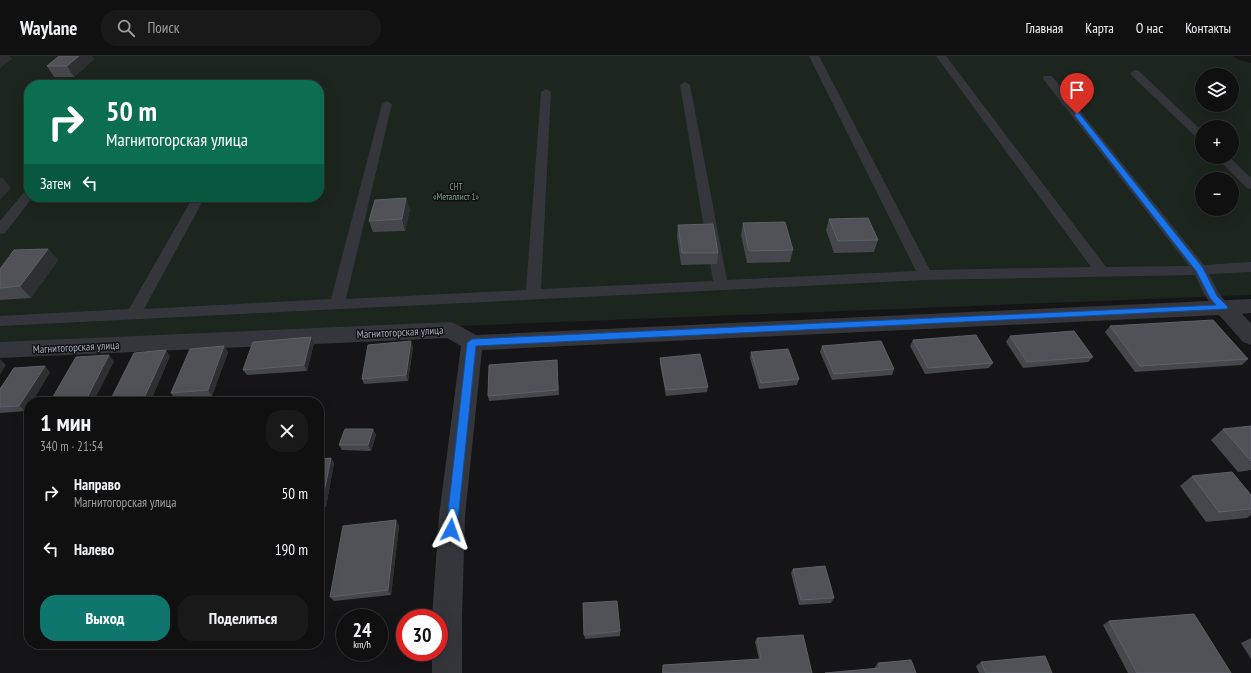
<!DOCTYPE html>
<html lang="ru">
<head>
<meta charset="utf-8">
<style>
  body { margin:0; font-family:"PT Sans Narrow",sans-serif; background:#19191a; color:#f1f3f6; height:100vh; display:flex; flex-direction:column; font-size:15px; white-space:nowrap }
  * { box-sizing:border-box; margin:0 }
  p { font-size:13px; color:#9c9d9f }
  .icon { flex:none; width:22px; height:22px; fill:none; stroke:currentColor; stroke-width:2; stroke-linecap:round; stroke-linejoin:round }
  .map { position:relative; flex:1; overflow:hidden }
  .drawer { position:absolute; left:24px; top:341px; width:300px; height:252px; display:flex; flex-direction:column; background:#101011; border-radius:16px; box-shadow:0 4px 16px #0002,0 0 0 1px #303031 }
  .drawer>* { flex:none }
  .banner { position:absolute; left:24px; top:24px; width:300px; height:122px; border-radius:16px; box-shadow:0 4px 16px #0002,0 0 0 1px #303031; background:#0b6e4f; color:#fff; overflow:hidden }
  .buttons { position:absolute; left:1195px; top:12px; display:grid; gap:8px }
  .buttons a { display:grid; place-items:center; width:44px; height:44px; border-radius:50%; background:#101011; box-shadow:0 4px 16px #0002,0 0 0 1px #303031; font-size:20px }
  .speed { position:absolute; left:336px; top:553px; display:flex; gap:8px; font-size:20px; font-weight:700; text-align:center }
  .speed>* { display:grid; place-content:center; width:52px; height:52px; border-radius:50%; background:#101011; box-shadow:0 4px 16px #0002,0 0 0 1px #303031; line-height:1 }
  .speed small { font-size:10px; font-weight:400 }
  .speed .limit { border:6px solid #d22; background:#fff; color:#111 }
  .pin { position:absolute; display:grid; place-items:center; width:34px; height:34px; color:#fff; margin:-41px -17px; border-radius:50% 50% 50% 0; rotate:-45deg; box-shadow:0 0 4px #0007 }
  .pin .icon { rotate:45deg }
  .me { position:absolute; width:44px; margin:-22px; rotate:4deg; stroke-linejoin:round; filter:drop-shadow(0 0 3px #0008) }
  .turn { display:flex; align-items:center; gap:14px; height:84px; padding:0 16px; font-size:18px }
  .turn .icon { width:52px; height:52px; stroke-width:2.5 }
  .turn b { display:block; font-size:28px; line-height:34px }
  .then { display:flex; align-items:center; height:38px; padding:0 16px; background:#0003; gap:8px; font-size:15px }
  .round { display:grid; place-items:center; flex:none; width:42px; height:42px; border-radius:16px; background:#19191a }
  .head { display:flex; align-items:center; justify-content:space-between; height:68px; padding:0 16px }
  h1 { font-size:24px; font-weight:700; line-height:30px }
  .button { display:flex; gap:8px; margin-top:auto; padding:8px 16px }
  .button a { flex:1; height:46px; border-radius:16px; background:#0f766e; color:#fff; font-size:16px; font-weight:700; line-height:46px; text-align:center }
  .button a+a { background:#19191a; color:#f1f3f6 }
  ul { padding:0; list-style:none }
  li { display:flex; align-items:center; gap:12px; height:56px; padding:0 16px }
  li div { flex:1 }
  li b { display:block; font-size:15px }
  li em { font-style:normal }
  header { display:flex; align-items:center; gap:24px; box-sizing:border-box; height:56px; padding:0 20px; background:#101011; border-bottom:1px solid #303031 }
  header strong { font-size:19px }
  nav { display:flex; gap:22px; margin-inline-start:auto; font-size:14px }
  .search { width:280px; height:36px; background:#19191a; display:flex; align-items:center; gap:10px; box-sizing:border-box; padding:0 14px; border-radius:16px; color:#9c9d9f; font-size:15px }
  .map>svg:first-child { display:block }
  .green { fill:#1c251e; fill-rule:evenodd }
  .lines { fill:none; stroke-linecap:round; stroke-linejoin:round }
  .lane { fill:#35363c; fill-rule:evenodd }
  .street { fill:#35363c; fill-rule:evenodd }
  .wall { fill:#45474c }
  .shaded-wall { fill:#2e2f32 }
  .building { fill:#505258; stroke:#5d6067 }
  .route { fill:#1a73e8; stroke:#114b97 }
  .labels { text-anchor:middle; dominant-baseline:central; stroke-width:3; stroke-linejoin:round; paint-order:stroke }
  .far-park-label { font-size:9px; fill:#7ba57f; stroke:#101012 }
  .street-label { font-size:11px; fill:#a5abb8; stroke:#101012 }
</style>
</head>
<body>
<header>
<strong>Waylane</strong>
<div class="search"><svg class="icon" aria-label="search" viewBox="0 0 24 24"><circle cx="10" cy="10" r="6"/><path d="M15 15l6 6"/></svg>Поиск</div>
<nav><a>Главная</a><a>Карта</a><a>О нас</a><a>Контакты</a></nav>
</header>
<div class="map">
<svg width="1251" height="617" viewBox="0 0 1251 617">
  <rect width="100%" height="100%" fill="#151517"/>
  <!-- green -->
  <path class="green" d="M0,0H1233L1239,4L1251,7V239L0,288ZM1202,19H1232V49H1202ZM29,29H319V141H29ZM1202,71H1232V101H1202ZM1202,123H1232V153H1202Z"/>
  <g class="lines">
    <!-- lane -->
    <path class="lane" d="M809,0H819L930,214L1091,211L936,0H946L1106,211L1189,210L1044,24L1043,22L1044,20H1052L1204,209L1251,206V216L1209,218L1220,239L1231,251L1229,255C1211,260 1202,232 1195,219L925,224L0,270V260L129,253L193,141H205L144,253L331,243L382,48L387,45L392,48L346,243L526,234L541,36L546,33L551,36L541,233L713,225L680,29L685,26L690,29L727,224L916,215Z
      M1135,14L1139,15L1202,75V84L1198,83L1131,19L1130,17Z
      M1216,101H1229L1251,122V133L1247,132Z
      M29,134V141H33L5,177L0,178V165L25,135Z"/>
    <!-- street -->
    <path class="street" d="M1251,243V257L1242,258L1251,267V289L1243,286L1219,259L482,294L465,460L462,561V617H432V596H439V562H432L439,460L461,290L447,282L0,302V286L451,266L458,269L476,279Z"/>
  </g>
  <!-- wall -->
  <path class="wall" d="M94,3L74,21H54L47,10Z
    M410,153L405,175L373,176L369,165Z
    M829,163L878,184L874,196L834,197L826,174Z
    M743,167L793,194L790,206L747,207L741,179Z
    M678,169L718,197L717,208L681,209L677,180Z
    M48,193L58,204L31,242L0,244V213Z
    M1110,270L1248,303L1242,309L1135,316L1105,276Z
    M1010,280L1093,301L1088,306L1023,312L1006,286Z
    M311,281L314,287L307,315L247,319L243,314Z
    M913,284L993,307L989,312L925,318L910,290Z
    M224,290L228,296L212,340L175,343L171,337Z
    M822,290L894,313L892,319L832,324L820,296Z
    M413,291L408,325L364,328L362,323Z
    M751,296L799,323L797,329L759,333L750,302Z
    M170,300L150,346H115L111,343Z
    M660,302L708,331L707,336L666,340L660,308Z
    M114,305L93,346H50Z
    M557,310L559,339L489,345L488,340Z
    M50,316L32,346H29L26,355L0,357V333Z
    M1251,370V414L1238,416L1211,384L1223,373Z
    M373,373L376,379L371,395L342,394L339,389Z
    M331,402L334,407L326,451L319,452V403Z
    M1192,420L1251,439V459L1247,462L1206,466L1180,430Z
    M396,464L399,470L391,539L334,545L330,541Z
    M793,513L834,542L831,547L799,549L791,517Z
    M1109,565L1231,617H1128L1103,569Z
    M620,575V580L585,583L584,579Z
    M757,582L812,617H662L663,609L759,603L755,586Z
    M1251,582V603L1241,587Z
    M981,606L1052,617H979L976,610Z
    M878,607L916,617L875,613V611Z"/>
  <!-- shaded-wall -->
  <path class="shaded-wall" d="M0,0H10L12,3L0,12Z
    M79,0H92L94,3L74,21L67,10Z
    M2,121L11,132L0,144V123Z
    M406,142L410,153L405,175L402,163Z
    M48,193L58,204L31,242L20,230Z
    M311,281L314,287L307,315L304,309Z
    M411,285L413,291L408,325L406,319Z
    M224,290L228,296L212,340L208,334Z
    M166,294L170,300L150,346L145,340Z
    M109,299L114,305L93,346H88L86,344Z
    M0,303L6,309L0,319Z
    M45,310L50,316L32,346H29V350L26,355L19,350Z
    M373,373L376,379L371,395L368,389Z
    M331,402L334,407L326,451L322,446Z
    M396,464L399,470L391,539L388,534Z"/>
  <!-- building -->
  <path class="building" d="M59,0H79L67,10H47Z
    M406,142L402,163L369,165L375,144Z
    M868,162L878,184L838,185L829,163Z
    M785,166L793,194L749,195L743,167Z
    M713,168L718,197H682L678,169Z
    M48,193L20,230L0,232V213L14,194Z
    M1213,264L1248,303L1140,310L1110,270Z
    M1074,275L1093,301L1027,306L1010,280Z
    M976,279L993,307L928,312L913,284Z
    M311,281L304,309L243,314L253,286Z
    M411,285L406,319L362,323L368,289Z
    M881,285L894,313L834,318L822,290Z
    M224,290L208,334L171,337L190,293Z
    M788,293L799,323L761,327L751,296Z
    M166,294L145,340L111,343L134,297Z
    M700,298L708,331L666,334L660,302Z
    M109,299L86,344L50,346L76,301Z
    M557,304L558,334L488,340L489,309Z
    M45,310L19,350L0,351V333L14,312Z
    M1251,370V405L1223,373Z
    M345,373H373L368,389H339Z
    M331,402L322,446H319V403Z
    M1232,416L1251,439V453L1219,456L1192,420Z
    M396,464L388,534L330,541L343,470Z
    M825,510L834,542L801,544L793,513Z
    M617,545L620,575L584,579L583,547Z
    M1194,558L1231,617H1137L1109,565Z
    M803,579L812,617H663V609L761,603L757,582Z
    M1045,600L1052,617H986L981,606Z
    M911,604L916,617H825L880,612L878,607Z"/>
  <!-- route -->
  <path class="route" d="M1075,57H1079L1203,212L1217,240L1228,251L1227,253L476,290L457,474L455,478L451,480L447,478L446,474L467,287L472,283L1216,249L1210,242L1196,215L1075,60Z"/>
  <g class="labels">
    <!-- far-park labels -->
    <g class="far-park-label">
      <text x="456" y="130">СНТ<tspan x="456" dy="10">«Металлист 1»</tspan></text>
    </g>
    <!-- street labels -->
    <g class="street-label">
      <text transform="translate(400 276) rotate(-3)">Магнитогорская улица</text>
      <text transform="translate(76 291) rotate(-3)">Магнитогорская улица</text>
    </g>
  </g>
</svg>
<div class="buttons">
<a><svg class="icon" aria-label="layers" viewBox="0 0 24 24"><path d="M12 4l9 5-9 5-9-5zM3 14l9 5 9-5"/></svg></a>
<a>+</a>
<a>−</a>
</div>
<div class="speed"><div>24<small>km/h</small></div><div class="limit">30</div></div>
<div class="pin" style="left:1077px;top:58px;background:#d93025"><svg class="icon" aria-label="arrive" viewBox="0 0 24 24"><path d="M6 21V4h12l-3 4 3 4H6"/></svg></div>
<svg class="me" style="left:451px;top:474px" viewBox="-20 -20 40 40"><path d="M0-17L14 15 0 8-14 15z" fill="#1a73e8" stroke="#fff" stroke-width="4"/></svg>
<div class="banner">
<div class="turn"><svg class="icon" aria-label="right" viewBox="0 0 24 24"><path d="M7 20v-9h11M14 6l5 5-5 5"/></svg><div><b>50 m</b>Магнитогорская улица</div></div>
<div class="then">Затем<svg class="icon" aria-label="left" viewBox="0 0 24 24"><path d="M17 20v-9H6M10 6l-5 5 5 5"/></svg></div>
</div>
<section class="drawer">
<div class="head"><div><h1>1 мин</h1><p>340 m · 21:54</p></div><a class="round"><svg class="icon" aria-label="close" viewBox="0 0 24 24"><path d="M6 6l12 12M18 6L6 18"/></svg></a></div>
<ul>
<li><svg class="icon" aria-label="right" viewBox="0 0 24 24"><path d="M7 20v-9h11M14 6l5 5-5 5"/></svg><div><b>Направо</b><p>Магнитогорская улица</p></div><em>50 m</em></li>
<li><svg class="icon" aria-label="left" viewBox="0 0 24 24"><path d="M17 20v-9H6M10 6l-5 5 5 5"/></svg><div><b>Налево</b></div><em>190 m</em></li>
</ul>
<div class="button"><a>Выход</a><a>Поделиться</a></div>
</section>
</div>
</body>
</html>
